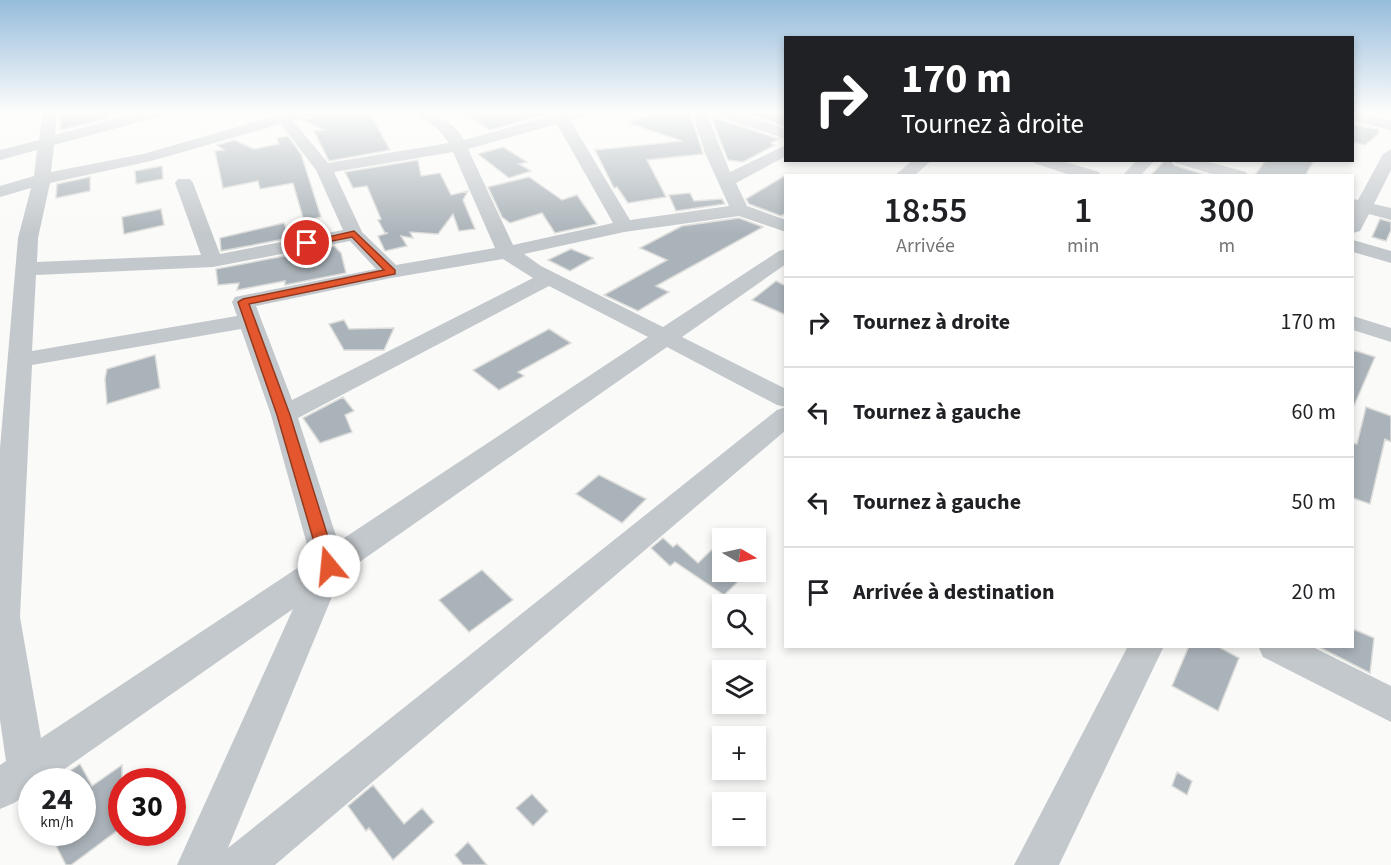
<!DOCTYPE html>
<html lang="fr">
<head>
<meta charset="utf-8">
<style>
  body { margin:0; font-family:"Source Sans 3",sans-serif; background:#f2f2f2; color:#202124; height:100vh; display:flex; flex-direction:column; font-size:22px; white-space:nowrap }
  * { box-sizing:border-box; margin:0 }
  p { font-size:20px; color:#757577 }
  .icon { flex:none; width:33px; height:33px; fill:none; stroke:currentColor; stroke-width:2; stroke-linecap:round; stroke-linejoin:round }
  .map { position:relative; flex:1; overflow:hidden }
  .drawer { position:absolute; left:784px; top:174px; width:570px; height:474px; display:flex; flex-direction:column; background:#fff; border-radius:0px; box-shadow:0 3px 9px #0003 }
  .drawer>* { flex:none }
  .banner { position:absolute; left:784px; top:36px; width:570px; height:126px; border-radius:0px; box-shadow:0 3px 9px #0003; background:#202124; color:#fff; overflow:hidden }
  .needle { width:39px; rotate:99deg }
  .tools { position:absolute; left:712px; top:528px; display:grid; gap:12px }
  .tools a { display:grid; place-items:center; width:54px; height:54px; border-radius:0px; background:#fff; box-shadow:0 3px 9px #0003; font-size:30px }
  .speed { position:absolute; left:18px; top:768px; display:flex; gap:12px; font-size:30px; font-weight:700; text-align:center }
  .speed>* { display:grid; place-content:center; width:78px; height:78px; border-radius:50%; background:#fff; box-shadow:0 3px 9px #0003; line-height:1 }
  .speed small { font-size:15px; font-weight:400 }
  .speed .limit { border:9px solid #d22; background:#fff; color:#111 }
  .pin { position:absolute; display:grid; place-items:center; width:51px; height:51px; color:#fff; margin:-26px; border:3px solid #fff; border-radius:50%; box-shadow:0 2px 6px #0007 }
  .me { position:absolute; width:66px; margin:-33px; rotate:343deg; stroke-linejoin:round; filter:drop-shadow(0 0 4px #0008) }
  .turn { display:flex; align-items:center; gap:21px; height:126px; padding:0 18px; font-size:27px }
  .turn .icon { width:78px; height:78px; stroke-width:2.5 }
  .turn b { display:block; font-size:42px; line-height:51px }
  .eta { display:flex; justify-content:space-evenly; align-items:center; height:102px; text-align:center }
  .eta b { font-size:36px; font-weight:600; line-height:42px }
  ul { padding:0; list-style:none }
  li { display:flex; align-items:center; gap:18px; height:90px; padding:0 18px; border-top:2px solid #e0e0e0 }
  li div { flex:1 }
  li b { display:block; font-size:22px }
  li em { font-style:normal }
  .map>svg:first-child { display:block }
  .building { fill:#aab3b9; stroke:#dcdcda; stroke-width:1.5 }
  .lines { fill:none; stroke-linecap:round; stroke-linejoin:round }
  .minor { fill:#c3c8cc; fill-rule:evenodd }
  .route { fill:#e4572e; stroke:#94391e; stroke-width:1.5 }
</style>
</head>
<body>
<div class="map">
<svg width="1391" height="865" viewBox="0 0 1391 865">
  <rect width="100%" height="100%" fill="#fafaf8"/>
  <!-- building -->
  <path class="building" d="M60,112H108L109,118L61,130Z
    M327,112H369L390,150L329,161L314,131L324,130L303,120Z
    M462,112H555L490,130Z
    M654,112H690L703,154L647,160L666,197L628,203L617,187L614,188L595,150L682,141L629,123Z
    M709,112L713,117L779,139L771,143L775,145L743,162L728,160Z
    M743,112H786V127Z
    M1353,125L1379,129L1378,134L1365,145L1353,142Z
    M288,136L301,154L321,217L304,221L293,183L260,189L258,181L223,188L215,151L224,150L217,145L234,140L254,149L279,144L277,138Z
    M503,147L527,162L519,164L531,171L509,178L478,154Z
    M418,160L421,176L440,173L451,195L468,191L463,200L475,229L459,231L453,214L438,234L410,232L413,238L401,236L407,246L385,251L378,236L388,233H385L378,220L381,219L367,186L353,188L345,172Z
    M1165,160H1171L1174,165L1209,176H1150Z
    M1266,160H1314L1305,176H1254Z
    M162,166L163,179L136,184L135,171Z
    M786,175V213L781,216L749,204L746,199Z
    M90,177V191L56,198L57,184Z
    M529,177L562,200L577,195L597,224L555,233L542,213L510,223L502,217L488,187Z
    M690,193L694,201L722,199L725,204L676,211L669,195Z
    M161,209L164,225L124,234L122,217Z
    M739,218L763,227L656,286L669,292L638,311L604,295L667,260L640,248L682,226Z
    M1380,219L1391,222V230L1386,241L1372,237Z
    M284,223L290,238L221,251L220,238Z
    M334,246L341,253L346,273L285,285V281L237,290L239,283L218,285L216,269L295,254V257Z
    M571,249L593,258L570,271L548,260Z
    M776,281L786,286V315L752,300Z
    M344,320L349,329L394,328L384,350H344L329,324Z
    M549,329L571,343L518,372L524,376L499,390L473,370Z
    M1353,350L1375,357L1353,408Z
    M155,355L160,388L107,404L105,379L107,369Z
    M343,397L354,411L345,415L352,432L320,443L303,418Z
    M1366,407L1391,416V442L1385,439L1370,504L1353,498V443L1357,444Z
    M599,475L646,499L622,523L576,494Z
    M663,538L673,547L677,544L698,563L723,539V572H748L724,595L675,562L670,566L651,548Z
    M482,570L513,600L469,632L439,600Z
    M1353,629L1374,638L1370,673L1317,646H1353Z
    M1189,646H1217L1239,658L1218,711L1172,686Z
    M80,764L92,786L122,765V827L71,865H66L49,832H82V782H54Z
    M1177,772L1192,781L1187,795L1172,786Z
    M373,785L404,824L422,808L434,822L393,860L369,828L366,831L348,806Z
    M532,794L548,811L533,826L516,808Z
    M468,842L487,865H463L455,855Z"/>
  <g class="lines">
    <!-- minor -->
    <path class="minor" d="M43,112H57L55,135L141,112H167L165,115L54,145L51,172L143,154L290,112H315L313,115L293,121L328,163L449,143L439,130L413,112C433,112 454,121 464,140L565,112H590L588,115L570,120L630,220L729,206L705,153L692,112H706L730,172L786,145V156L736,183L747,206L786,220V232L739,216L624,232L524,254L541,266L663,327L779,251L786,249V264L682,337L786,389V407L777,405L667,347L341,575L228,848L777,410L786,407V430L275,865H177L293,609L46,782H32V791L14,803L0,809V765L6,761L0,720V448L18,238L31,188L0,197V186L34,176L37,150L0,160V150L39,140ZM281,124L316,170L343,230L220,254L193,183L190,179H178L175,183L201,255L37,262L38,238L50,183L151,161ZM557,124L613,223L513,245L468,149ZM453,152L495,248L396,265L362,232L334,172ZM350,241L376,269L235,297L232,302L237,316L32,351L36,275L213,267ZM503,259L533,278L292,400L256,306L391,278ZM549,286L648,337L338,542L298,418ZM241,329L271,415L311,559L41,738L20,617L32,365Z
      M712,112H735L786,129V139L714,115Z
      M1353,113L1391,120V130L1353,121Z
      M1391,149V170L1374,204L1391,208V220L1369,214L1360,231L1353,233V199L1358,200L1383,154Z
      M913,160H932L914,176H894Z
      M1032,160H1059L1099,172L1101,176H1073L1034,163Z
      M1137,160H1155L1140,176H1122Z
      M1173,160H1202L1246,172L1248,176H1219L1175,163Z
      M1353,240L1391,251V263L1353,252Z
      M1353,316L1391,328V342L1353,330Z
      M1128,646H1164L1059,865H1014Z
      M1258,646H1311L1391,686V722L1263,657Z"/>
  </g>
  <!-- sky -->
  <linearGradient id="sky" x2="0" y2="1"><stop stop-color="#96bcdc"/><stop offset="0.48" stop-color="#fdfdfc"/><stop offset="1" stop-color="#fdfdfc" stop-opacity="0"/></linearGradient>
  <rect width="1391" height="234" fill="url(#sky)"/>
  <!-- route -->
  <path class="route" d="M354,231L395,270V274L249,304L290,415L337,566L335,570L329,572L323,570L321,566L277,415L238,302L243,299L384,270L352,237L307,246L302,243Z"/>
</svg>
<div class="tools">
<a><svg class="needle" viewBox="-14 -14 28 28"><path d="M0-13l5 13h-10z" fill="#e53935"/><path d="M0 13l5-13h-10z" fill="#757577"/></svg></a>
<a><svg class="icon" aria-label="search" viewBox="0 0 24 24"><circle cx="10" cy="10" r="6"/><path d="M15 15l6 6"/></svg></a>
<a><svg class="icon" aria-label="layers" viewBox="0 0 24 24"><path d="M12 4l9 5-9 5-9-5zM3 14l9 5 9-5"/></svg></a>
<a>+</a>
<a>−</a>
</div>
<div class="speed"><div>24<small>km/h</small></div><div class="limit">30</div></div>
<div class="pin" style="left:307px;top:243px;background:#d93025"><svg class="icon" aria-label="arrive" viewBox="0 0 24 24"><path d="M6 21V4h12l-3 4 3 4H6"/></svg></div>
<svg class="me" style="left:329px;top:566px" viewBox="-20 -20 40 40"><circle r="19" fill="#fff"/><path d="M0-13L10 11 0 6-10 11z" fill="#e4572e"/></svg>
<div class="banner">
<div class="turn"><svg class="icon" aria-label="right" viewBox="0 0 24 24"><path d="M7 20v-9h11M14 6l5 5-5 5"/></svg><div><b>170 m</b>Tournez à droite</div></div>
</div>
<section class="drawer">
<div class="eta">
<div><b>18:55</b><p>Arrivée</p></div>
<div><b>1</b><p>min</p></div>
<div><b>300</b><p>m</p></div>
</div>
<ul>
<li><svg class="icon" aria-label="right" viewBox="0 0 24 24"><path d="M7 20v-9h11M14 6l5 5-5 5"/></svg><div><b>Tournez à droite</b></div><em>170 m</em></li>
<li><svg class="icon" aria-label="left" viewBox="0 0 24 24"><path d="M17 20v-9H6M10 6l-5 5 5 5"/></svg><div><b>Tournez à gauche</b></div><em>60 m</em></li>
<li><svg class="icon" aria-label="left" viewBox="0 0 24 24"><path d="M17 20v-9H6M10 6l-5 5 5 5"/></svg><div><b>Tournez à gauche</b></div><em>50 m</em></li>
<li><svg class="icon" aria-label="arrive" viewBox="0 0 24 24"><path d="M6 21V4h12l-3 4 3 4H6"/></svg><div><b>Arrivée à destination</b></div><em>20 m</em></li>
</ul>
</section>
</div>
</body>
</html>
